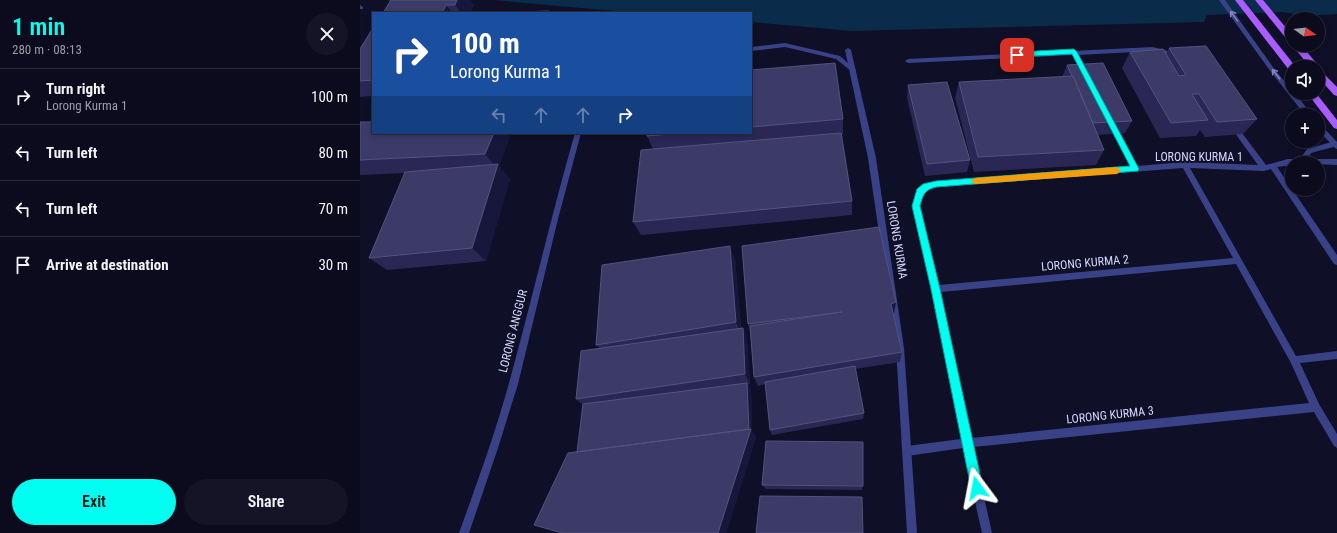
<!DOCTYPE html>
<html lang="en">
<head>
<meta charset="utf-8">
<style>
  body { margin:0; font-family:"Roboto Condensed",sans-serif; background:#141426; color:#f1f3f6; height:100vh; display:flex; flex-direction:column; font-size:15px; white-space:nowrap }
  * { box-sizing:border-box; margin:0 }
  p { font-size:13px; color:#9a9ba4 }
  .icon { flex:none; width:22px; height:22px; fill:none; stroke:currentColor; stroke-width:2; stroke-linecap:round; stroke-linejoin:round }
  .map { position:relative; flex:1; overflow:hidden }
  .sheet { display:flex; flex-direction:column; background:#0b0b1d; width:360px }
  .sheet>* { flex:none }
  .hud { position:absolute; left:12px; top:12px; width:380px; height:122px; border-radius:0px; box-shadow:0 2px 6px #0003,0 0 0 1px #2b2b3b; background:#1a4fa0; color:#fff; overflow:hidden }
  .needle { width:26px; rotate:104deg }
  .controls { position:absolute; left:925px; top:12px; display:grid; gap:8px }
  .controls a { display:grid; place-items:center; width:40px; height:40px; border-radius:50%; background:#0b0b1d; box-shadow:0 2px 6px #0003,0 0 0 1px #2b2b3b; font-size:20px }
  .pin { position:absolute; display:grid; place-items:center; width:34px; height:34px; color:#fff; margin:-17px; border-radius:8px; box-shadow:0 2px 6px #0006 }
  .me { position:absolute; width:44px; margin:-22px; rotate:347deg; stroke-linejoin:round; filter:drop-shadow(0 0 3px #0008) }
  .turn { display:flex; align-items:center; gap:14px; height:84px; padding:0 12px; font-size:18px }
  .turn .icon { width:52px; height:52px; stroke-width:2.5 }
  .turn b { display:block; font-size:28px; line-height:34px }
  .lanes { display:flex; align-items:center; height:38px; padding:0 12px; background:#0003; justify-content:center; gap:20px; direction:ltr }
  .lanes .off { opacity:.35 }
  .round { display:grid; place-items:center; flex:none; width:42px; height:42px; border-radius:21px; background:#141426 }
  .summary { display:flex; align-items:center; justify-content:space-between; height:68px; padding:0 12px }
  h1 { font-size:24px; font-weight:600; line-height:30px; color:#01fff1 }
  .cta { display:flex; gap:8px; margin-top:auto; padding:8px 12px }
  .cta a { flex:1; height:46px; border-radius:24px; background:#01fff1; color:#111; font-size:16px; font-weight:600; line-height:46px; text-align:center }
  .cta a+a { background:#141426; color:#f1f3f6 }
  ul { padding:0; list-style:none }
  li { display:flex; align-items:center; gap:12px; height:56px; padding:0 12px; border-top:1px solid #2b2b3b }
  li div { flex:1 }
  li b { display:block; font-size:15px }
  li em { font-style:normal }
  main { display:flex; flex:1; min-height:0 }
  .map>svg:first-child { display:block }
  .water { fill:#0b2b4a }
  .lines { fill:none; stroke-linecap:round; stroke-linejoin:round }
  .service { fill:#394287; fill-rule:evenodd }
  .minor { fill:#394287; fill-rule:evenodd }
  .primary { fill:#a95cff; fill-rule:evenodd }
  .wall { fill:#2a2755 }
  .shaded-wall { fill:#17163b }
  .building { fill:#3c3a67; stroke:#54527f }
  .oneway { stroke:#7f85bd }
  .route { fill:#01fff1; stroke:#01a69d }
  .slow { fill:#f59e0b }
  .labels { text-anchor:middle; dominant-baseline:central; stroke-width:4; stroke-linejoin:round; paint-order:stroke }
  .street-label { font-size:12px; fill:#d5d6ff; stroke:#0f0f27 }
</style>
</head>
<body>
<main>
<section class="sheet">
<div class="summary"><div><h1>1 min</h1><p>280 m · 08:13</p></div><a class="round"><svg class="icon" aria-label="close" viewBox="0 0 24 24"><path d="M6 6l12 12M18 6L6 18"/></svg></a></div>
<ul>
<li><svg class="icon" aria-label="right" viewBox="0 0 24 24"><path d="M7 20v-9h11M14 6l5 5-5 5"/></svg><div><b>Turn right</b><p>Lorong Kurma 1</p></div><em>100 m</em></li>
<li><svg class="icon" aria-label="left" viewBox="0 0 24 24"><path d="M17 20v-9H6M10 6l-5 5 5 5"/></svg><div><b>Turn left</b></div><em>80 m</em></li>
<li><svg class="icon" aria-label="left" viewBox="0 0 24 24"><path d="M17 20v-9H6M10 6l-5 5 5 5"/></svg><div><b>Turn left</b></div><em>70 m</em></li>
<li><svg class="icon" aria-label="arrive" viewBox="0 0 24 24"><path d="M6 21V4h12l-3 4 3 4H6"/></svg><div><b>Arrive at destination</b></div><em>30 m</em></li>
</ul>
<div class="cta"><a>Exit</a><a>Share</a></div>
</section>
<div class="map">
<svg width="977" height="533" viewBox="0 0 977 533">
  <rect width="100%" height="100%" fill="#0f0f27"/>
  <!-- water -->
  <path class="water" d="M132,0H977V14L944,16L923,12L847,15L844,22L492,31L391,22V13H277Z"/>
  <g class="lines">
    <!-- service -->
    <path class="service" d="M0,5L3,7V9H0Z
      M425,43L480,56L496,70L495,71H491L476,59L425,47L391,51V47Z
      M793,47L819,54L820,55L817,57L793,51L718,55L728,73L725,75L723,74L712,55L548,63L545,61L548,59Z
      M750,122H754L777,166L825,162L898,165L872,129V125H876L906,165L928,159H940L947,149L975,141L977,142V146L951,153L947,159H977V165L932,163V165L917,167L977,255V265L974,264L911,169L904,171L830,168L936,356L977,351V359L940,363L959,404L977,434V448L974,446L954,412L613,447L632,533H622L603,448L547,456L544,454L542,451L544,448L547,446L601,439L572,289L552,206L557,189L563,184L576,181L770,166L749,124ZM823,168L873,258L579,285L560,206L563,192L568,188ZM876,264L931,363L949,403L611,438L581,292Z"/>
    <!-- minor -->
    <path class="minor" d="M859,0H865L915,70L932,90V93H935L952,115H945L911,72Z
      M488,48L491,50L516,158L544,348L557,533H547L536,348L508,158L485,50Z
      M958,124H960L977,142V149L975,148L958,130Z
      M215,133H221L198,219L158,384L138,448L109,533H99C117,483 135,434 149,383C172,300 191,216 215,133Z"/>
    <!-- primary -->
    <path class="primary" d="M875,0H883L935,66L932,67V71L929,70Z
      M895,0H903L932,35V43L929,42Z
      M932,45H941L958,65V68L977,87V96L974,95L958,77V67H950Z
      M947,93H956L977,120V129L974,128Z"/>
  </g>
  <!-- wall -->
  <path class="wall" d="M27,0H110L114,5L110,13H23L30,1Z
    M13,28V96L0,97V49Z
    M809,48L897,119L883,134L845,137L840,130L836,136L800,138L762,68L770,52L806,54Z
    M707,65L772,121L765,133L738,135L744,150L736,165L614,172L595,98L599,82L702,77Z
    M391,70L483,119V134H482L492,201V215L281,235L273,222L293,149L287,136V133H391Z
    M548,85L610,160L607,172L565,176L547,98Z
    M0,122L151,133L139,166L150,179L126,261L27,270L9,258L45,173L0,175Z
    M382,246L534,314H533L542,352L540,362L495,369L504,413L503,419L412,435L410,430L405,384L398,386L394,377L390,331L388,324Z
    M375,259L381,328H383L387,339L390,384H388L391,390L392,431L396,437L366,533H202L218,452L223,405L216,399L240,348L236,345Z
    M402,485L503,486L502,490L406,489Z"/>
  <!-- shaded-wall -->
  <path class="shaded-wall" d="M97,0H110L114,5L110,13H101L95,5Z
    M86,5L92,13H82Z
    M134,133H151L139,166L150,179L126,261L112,248L137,168L125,154Z
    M370,246L375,259L381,333L376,322Z
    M536,302L534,314L529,315L531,304Z
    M383,328L387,339L390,384L385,374Z
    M387,383L391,390L392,431L396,437L366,533H358L390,432L389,429Z"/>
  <!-- building -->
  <path class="building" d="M31,0H97L95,5H86L82,13H23Z
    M189,11L188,13H131Z
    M13,28V80L0,81V49Z
    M846,46L897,119L857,122L839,94H832L848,120L811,123L770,52L803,49L819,76L826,75L809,48Z
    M475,63L483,119L391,127V70Z
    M743,63L772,121L733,123L713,76H712L707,65Z
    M713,76L744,150L618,157L599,82Z
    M587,82L610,160L567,164L548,85Z
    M0,122H13V133H134L125,154L0,160Z
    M287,133H321L287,136Z
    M481,133L492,201L273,222L281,150Z
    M138,164L112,248L9,258L45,172Z
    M519,227L536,302L531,304L542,352L394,377L390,326L482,312L388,324L382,246Z
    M370,246L376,322L236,345L242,265Z
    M383,328L385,374L216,399L221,351Z
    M495,366L504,413L410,430L405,382Z
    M387,383L389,429L217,452L223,404Z
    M391,429L358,533H202L174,525L208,453Z
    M406,441L503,442V486L402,485Z
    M400,496L502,497L503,533H396Z"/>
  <!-- one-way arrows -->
  <defs><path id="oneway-shaft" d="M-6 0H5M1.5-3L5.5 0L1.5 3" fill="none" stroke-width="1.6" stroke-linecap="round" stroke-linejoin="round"/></defs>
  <g class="oneway">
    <use href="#oneway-shaft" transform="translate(874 16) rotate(-126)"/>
    <use href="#oneway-shaft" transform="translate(916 74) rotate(-128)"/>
  </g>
  <!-- route -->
  <path class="route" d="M714,49L717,52L779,169L778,171L576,187C564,190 563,195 560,206L580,289L623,488L621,492L617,494L613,492L611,488L571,289L552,206L557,189L563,184L576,181L770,166L712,54L657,57L653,55L657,52Z"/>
  <!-- slow -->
  <path class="slow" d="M757,167L761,171L757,174L615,184L611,181L615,178Z"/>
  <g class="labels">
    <!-- street labels -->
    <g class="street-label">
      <text x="839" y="157">LORONG KURMA 1</text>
      <text transform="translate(537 240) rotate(81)">LORONG KURMA</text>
      <text transform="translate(725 263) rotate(-5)">LORONG KURMA 2</text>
      <text transform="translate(153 331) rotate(-76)">LORONG ANGGUR</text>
      <text transform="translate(750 415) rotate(-6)">LORONG KURMA 3</text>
    </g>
  </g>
</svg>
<div class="controls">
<a><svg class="needle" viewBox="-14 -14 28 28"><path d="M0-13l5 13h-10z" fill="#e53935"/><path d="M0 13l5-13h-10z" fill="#9a9ba4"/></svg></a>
<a><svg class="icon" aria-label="sound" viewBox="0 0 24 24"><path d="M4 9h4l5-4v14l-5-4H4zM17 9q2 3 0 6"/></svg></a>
<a>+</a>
<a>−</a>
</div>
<div class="pin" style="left:657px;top:55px;background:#d93025"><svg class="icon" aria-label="arrive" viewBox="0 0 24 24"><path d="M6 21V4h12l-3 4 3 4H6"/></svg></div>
<svg class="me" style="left:617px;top:488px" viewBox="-20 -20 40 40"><path d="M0-17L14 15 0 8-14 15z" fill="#01fff1" stroke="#fff" stroke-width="4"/></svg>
<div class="hud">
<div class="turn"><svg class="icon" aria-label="right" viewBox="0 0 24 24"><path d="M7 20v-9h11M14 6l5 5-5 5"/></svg><div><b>100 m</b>Lorong Kurma 1</div></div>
<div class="lanes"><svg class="icon off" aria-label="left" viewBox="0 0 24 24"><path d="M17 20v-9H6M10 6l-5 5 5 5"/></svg><svg class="icon off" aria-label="ahead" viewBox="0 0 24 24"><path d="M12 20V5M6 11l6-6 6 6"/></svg><svg class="icon off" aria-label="ahead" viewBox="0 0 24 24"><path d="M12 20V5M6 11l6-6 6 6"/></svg><svg class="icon" aria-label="right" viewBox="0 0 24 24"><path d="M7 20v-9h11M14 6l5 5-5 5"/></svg></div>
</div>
</div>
</main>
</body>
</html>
